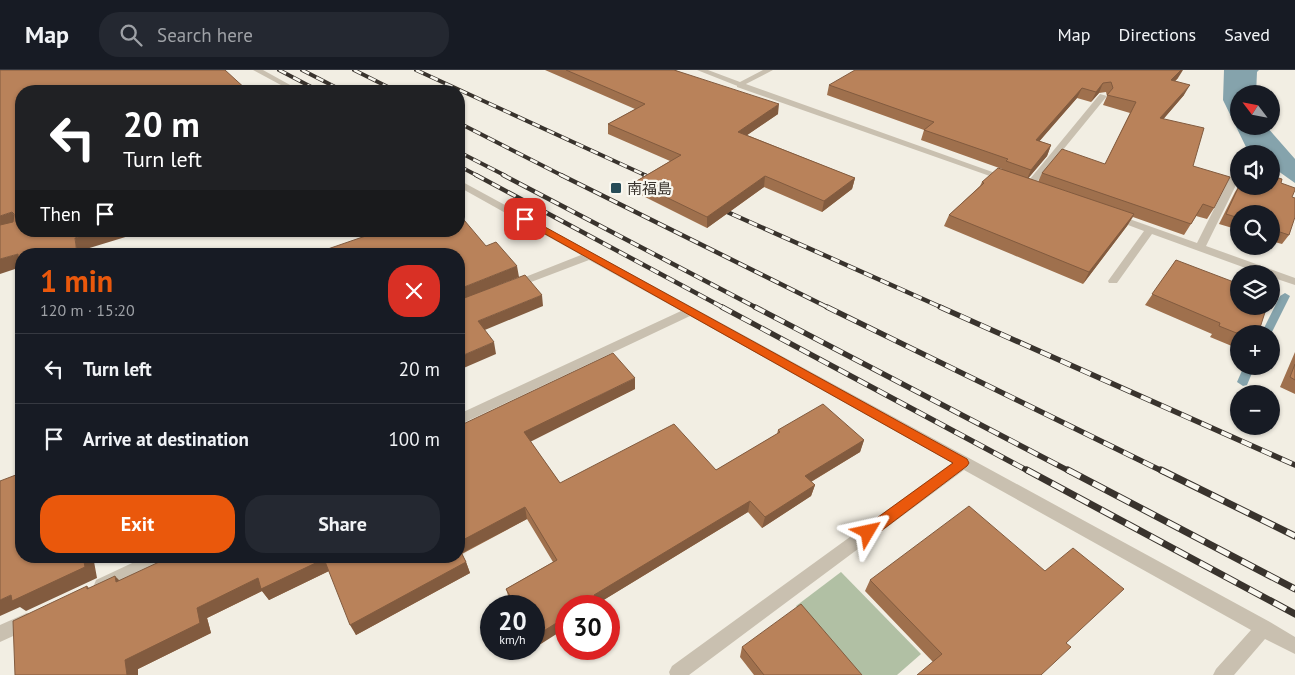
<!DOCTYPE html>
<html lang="en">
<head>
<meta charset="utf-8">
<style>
  body { margin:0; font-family:"PT Sans","Noto Sans JP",sans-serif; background:#242831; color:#f1f3f6; height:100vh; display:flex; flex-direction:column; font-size:19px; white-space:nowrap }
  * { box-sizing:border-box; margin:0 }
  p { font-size:16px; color:#9ea1a6 }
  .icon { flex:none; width:28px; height:28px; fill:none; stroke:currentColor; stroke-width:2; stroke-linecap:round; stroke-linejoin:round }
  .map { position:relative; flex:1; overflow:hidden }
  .sheet { position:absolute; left:15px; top:178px; width:450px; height:315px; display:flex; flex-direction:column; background:#171b24; border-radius:20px; box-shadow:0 1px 4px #0004 }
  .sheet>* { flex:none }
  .banner { position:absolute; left:15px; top:15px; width:450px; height:152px; border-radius:20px; box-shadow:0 1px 4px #0004; background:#202124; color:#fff; overflow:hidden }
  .needle { width:32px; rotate:302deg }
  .tools { position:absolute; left:1230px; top:15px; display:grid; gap:10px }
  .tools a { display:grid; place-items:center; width:50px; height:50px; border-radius:50%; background:#171b24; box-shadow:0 1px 4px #0004; font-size:25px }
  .speed { position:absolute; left:480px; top:525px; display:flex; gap:10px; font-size:25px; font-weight:700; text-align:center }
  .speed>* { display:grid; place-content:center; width:65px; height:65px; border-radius:50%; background:#171b24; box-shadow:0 1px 4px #0004; line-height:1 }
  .speed small { font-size:12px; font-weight:400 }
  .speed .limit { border:8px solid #d22; background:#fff; color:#111 }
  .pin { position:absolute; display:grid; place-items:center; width:42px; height:42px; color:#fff; margin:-21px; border-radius:10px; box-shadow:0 2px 8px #0006 }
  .me { position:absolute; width:55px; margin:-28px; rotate:54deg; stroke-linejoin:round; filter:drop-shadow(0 0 4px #0008) }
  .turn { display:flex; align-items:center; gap:18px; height:105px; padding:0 25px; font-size:22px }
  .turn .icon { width:65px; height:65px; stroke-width:2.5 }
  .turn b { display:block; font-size:35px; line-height:42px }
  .then { display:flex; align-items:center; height:48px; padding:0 25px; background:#0003; gap:10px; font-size:19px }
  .round { display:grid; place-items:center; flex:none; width:52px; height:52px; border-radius:20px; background:#242831 }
  .overview { display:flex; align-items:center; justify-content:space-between; height:85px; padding:0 25px }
  h1 { font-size:30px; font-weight:800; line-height:38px; color:#ea580c }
  .cta { display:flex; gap:10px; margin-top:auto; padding:10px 25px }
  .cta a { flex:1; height:58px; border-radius:20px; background:#ea580c; color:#fff; font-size:20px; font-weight:800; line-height:58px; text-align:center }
  .cta a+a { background:#242831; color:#f1f3f6 }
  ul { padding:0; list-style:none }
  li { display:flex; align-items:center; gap:15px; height:70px; padding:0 25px; border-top:1px solid #363941 }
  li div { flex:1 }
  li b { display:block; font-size:19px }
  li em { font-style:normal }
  header { display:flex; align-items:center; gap:30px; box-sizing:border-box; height:70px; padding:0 25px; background:#171b24; border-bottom:1px solid #363941 }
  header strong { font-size:24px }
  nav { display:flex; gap:28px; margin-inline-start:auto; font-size:18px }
  .search { width:350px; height:45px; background:#242831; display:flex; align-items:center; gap:12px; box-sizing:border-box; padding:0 18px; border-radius:20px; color:#9ea1a6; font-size:19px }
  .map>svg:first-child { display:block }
  .green { fill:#b1c0a4 }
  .water { fill:#85a3ac }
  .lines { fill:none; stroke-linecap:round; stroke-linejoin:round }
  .stream { fill:#85a3ac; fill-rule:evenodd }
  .minor { fill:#c9c0b0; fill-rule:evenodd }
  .tertiary { fill:#c9c0b0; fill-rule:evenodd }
  .rail-far3-casing { stroke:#39332d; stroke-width:4 }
  .rail-far2-casing { stroke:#39332d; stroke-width:4.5 }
  .rail-far1-casing { stroke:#39332d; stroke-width:5.5 }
  .rail-casing { stroke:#39332d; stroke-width:7 }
  .rail-far3 { stroke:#f9f7ef; stroke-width:2.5; stroke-dasharray:8; stroke-linecap:butt }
  .rail-far2 { stroke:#f9f7ef; stroke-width:3; stroke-dasharray:9; stroke-linecap:butt }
  .rail-far1 { stroke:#f9f7ef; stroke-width:4; stroke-dasharray:11; stroke-linecap:butt }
  .rail { stroke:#f9f7ef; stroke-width:5; stroke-dasharray:14; stroke-linecap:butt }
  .wall { fill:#9f704d; fill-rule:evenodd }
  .shaded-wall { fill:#825b3f }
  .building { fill:#b9825a; stroke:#825b3f }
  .route { fill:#ea580c; stroke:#983908 }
  .poi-dot { fill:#264b57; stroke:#f9f7ef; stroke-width:2 }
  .labels { text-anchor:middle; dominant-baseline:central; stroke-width:4.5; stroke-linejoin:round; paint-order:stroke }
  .far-poi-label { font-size:15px; fill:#39332d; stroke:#f9f7ef; text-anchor:start }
</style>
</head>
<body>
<header>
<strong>Map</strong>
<div class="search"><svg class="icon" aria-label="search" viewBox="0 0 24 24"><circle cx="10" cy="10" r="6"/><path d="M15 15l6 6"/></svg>Search here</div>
<nav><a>Map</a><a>Directions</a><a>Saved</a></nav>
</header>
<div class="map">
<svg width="1295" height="605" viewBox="0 0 1295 605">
  <rect width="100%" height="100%" fill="#f2eee3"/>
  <!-- green -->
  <path class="green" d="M841,502L921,584L897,605H857L796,536Z"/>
  <!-- water -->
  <path class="water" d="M1224,0H1259L1257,2L1256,24H1239V56H1266L1295,89V113L1271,96V84H1255L1246,77L1223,30Z"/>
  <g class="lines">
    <!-- stream -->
    <path class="stream" d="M1285,223L1290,226L1271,264H1261L1280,226Z
      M1244,296H1255L1247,315L1243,316L1237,312Z"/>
    <!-- minor -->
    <path class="minor" d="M253,0H263L301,21H292Z
      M737,13H743L1012,109L1010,111H1004L737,17Z
      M1100,24L1107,26L1031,119H1025V115Z
      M1239,96V109L1206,176L1295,208V215L1271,207V204H1262L1152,164L1117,213H1109L1108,211L1144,161L1112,149V145H1118L1197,173L1234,99Z
      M459,110L1270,552L1295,567V584L1265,569L1234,605H1213L1216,599L1251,560L964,400L689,605H670L669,602L672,596L952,393L690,246L459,355V344L681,241L589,190L518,217H510L508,215L510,213L581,185L459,117Z
      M147,486H172L170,491L108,520L102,522L96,520L94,515L96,510Z
      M27,543L33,545L35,551L33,557L0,572V555Z"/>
    <!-- tertiary -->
    <path class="tertiary" d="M697,0H708L740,12L763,0H773L740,17Z"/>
    <defs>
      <path id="rail-far3" d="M279,0L319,21
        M302,0L343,21
        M354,0L396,21
        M416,0L647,106
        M459,53L563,106
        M459,82L506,106
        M459,96L478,106"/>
      <path id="rail-far2" d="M476,105L724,238
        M503,105L757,238
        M561,105L829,238
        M644,105L659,112
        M716,137L943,238"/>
      <path id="rail-far1" d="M722,237L1030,402
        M755,237L1071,402
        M827,237L1164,402
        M940,237L1295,395"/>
      <path id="rail" d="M1027,400L1295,544
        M1068,400L1295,519
        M1161,400L1295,466"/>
    </defs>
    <!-- rail-far3 casing -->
    <use href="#rail-far3" class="rail-far3-casing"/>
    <!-- rail-far2 casing -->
    <use href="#rail-far2" class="rail-far2-casing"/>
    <!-- rail-far1 casing -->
    <use href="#rail-far1" class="rail-far1-casing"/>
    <!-- rail casing -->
    <use href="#rail" class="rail-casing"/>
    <!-- rail-far3 -->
    <use href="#rail-far3" class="rail-far3"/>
    <!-- rail-far2 -->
    <use href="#rail-far2" class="rail-far2"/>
    <!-- rail-far1 -->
    <use href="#rail-far1" class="rail-far1"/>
    <!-- rail -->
    <use href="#rail" class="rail"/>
  </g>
  <!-- wall -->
  <path class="wall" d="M545,0H675L778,44L747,65L855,108L852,119L822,142L764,117L707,158L635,122V112L670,91L608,64V54L635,39Z
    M1178,8L1175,11L1184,25L1163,49L1193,96L1214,138L1207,149L1196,146L1184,165L1133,147L1127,156L1083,214L944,156L949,145L980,116L982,112L1002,99L921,70L924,60L827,25L829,15ZM1106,22L1107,26L1103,35L1130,43L1105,94L1042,103L1038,112L1028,108L1047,86L1051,75L1039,71L1077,28L1091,32L1099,23Z
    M1281,113L1292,127L1289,165L1282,174L1271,171V144H1239V160L1219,154L1235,122L1239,116H1271Z
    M1176,190L1239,264V279L1210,267L1212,264L1145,235Z
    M1295,282V324L1280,317Z
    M635,319L530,371L560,413L716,400L777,364L778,360L864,370L860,382L811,412L815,415L811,426L762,458L748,442L597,534L536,577L534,573V536H513L509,529L506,519L553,492L527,449L462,484L466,492L470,503L356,565L329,501L269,530L262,521L207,548L211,563L138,599V605H15L87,516L89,518L119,511L459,486V356Z
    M1045,501L1124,519L933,592L865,521L870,510Z
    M742,577L862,605H754L740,587Z"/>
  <!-- shaded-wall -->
  <path class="shaded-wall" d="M1181,0H1183L1178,8L1166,20L1171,10Z
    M1103,13L1099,23L1091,32L1096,22Z
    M1190,15L1184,25L1155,59L1160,48Z
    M1082,18L1077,28L1031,81L1036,70Z
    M779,34L778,44L737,72L738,62Z
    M1051,75L1047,86L1026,111L1031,100Z
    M765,106L764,117L707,158V147Z
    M855,108L852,119L822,142L824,131Z
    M12,142L20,153L0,159V146Z
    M1134,144L1127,156L1083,214L1089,202Z
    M99,161H145L83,180V184H77L75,168Z
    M18,184L21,197L0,204V189Z
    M517,196L519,207L459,231V219Z
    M542,225L543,236L480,262L478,251Z
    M494,272L496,284L459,300V287Z
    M635,308V319L526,374L524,362Z
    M864,370L860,382L802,417L805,406Z
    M815,415L811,426L762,458L765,447Z
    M750,431L748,442L597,534V536H583L594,525Z
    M525,437L527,449L460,484L459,480V472Z
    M83,486H93L97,508L26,541L20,537L0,546V530L11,525Z
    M324,489L331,500L269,530L262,521L207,548L211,563L138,599V605H127L125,590L197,538L258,508Z
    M466,492L470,503L356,565L350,555Z
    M115,506L126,517L116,512Z
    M566,547V558L536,577L534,567Z"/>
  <!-- building -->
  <path class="building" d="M0,0H225L248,21H21V161H99L75,168L77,184H21V233L18,184L0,189V155L13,152L14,144L12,142L0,146Z
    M566,0H674L779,34L738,62L855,108L824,131L765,106L707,147L635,112L681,85L608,54L645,34Z
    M855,0H1181L1171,10L1190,15L1160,48L1204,58L1193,96L1230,107L1214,138L1203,134L1191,154L1042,103L1062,79L1105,94L1136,32L1107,25L1113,18L1111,12L1103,13L1096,22L1082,18L1036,70L1051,75L1031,100L1006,91L1008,89L924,60L934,52L829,15Z
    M998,98L1134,144L1089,202L949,145L984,113L982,112Z
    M1271,106L1282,109L1281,113L1295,118V120L1292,127L1295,128V147L1289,165L1271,159V144H1239V148L1226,144L1239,116H1271Z
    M459,144L486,176L496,172L517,196L459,219V184H323L322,181L380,161H459Z
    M1176,190L1239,214V236H1267L1258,264H1239L1219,256L1220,253L1152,224Z
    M525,205L542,225L478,251L494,272L459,287V230Z
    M613,283L635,308L524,362L560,413L674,354L716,400L780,362L778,360L823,334L864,370L805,406L815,415L765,447L750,431L594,525L596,528L583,536H566V547L534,567V536H516L506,519L557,490L525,437L459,472V356Z
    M1295,294V310L1290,307Z
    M21,403V486H83L85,497L12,531L11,525L0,530V411Z
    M969,436L1045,501L1073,478L1124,519L1066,573L1071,577L1041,605H917L942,584L870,510Z
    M459,478L466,492L350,555L324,489L261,519L258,508L197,538L200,553L125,590L127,605H15L13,551L87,516V519L115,506L116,512L172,486H459Z
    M801,534L862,605H764L742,577Z"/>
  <!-- route -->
  <path class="route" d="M525,146L967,389L969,393L967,396L873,467L868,468L863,467L861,462L863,458L953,393L522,151L521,149Z"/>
  <!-- markers -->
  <rect class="poi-dot" x="610" y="112" width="12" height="12" rx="2.5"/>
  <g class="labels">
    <!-- far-poi labels -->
    <g class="far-poi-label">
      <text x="627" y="118">南福島</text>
    </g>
  </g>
</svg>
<div class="tools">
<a><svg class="needle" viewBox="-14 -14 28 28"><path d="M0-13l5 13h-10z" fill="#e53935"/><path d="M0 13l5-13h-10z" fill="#9ea1a6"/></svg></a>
<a><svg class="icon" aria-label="sound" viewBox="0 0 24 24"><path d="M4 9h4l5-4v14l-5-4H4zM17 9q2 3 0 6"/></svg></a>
<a><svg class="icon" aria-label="search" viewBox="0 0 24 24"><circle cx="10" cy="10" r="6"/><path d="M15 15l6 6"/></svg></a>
<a><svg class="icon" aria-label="layers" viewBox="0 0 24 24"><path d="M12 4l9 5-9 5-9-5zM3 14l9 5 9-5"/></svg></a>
<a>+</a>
<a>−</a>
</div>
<div class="speed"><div>20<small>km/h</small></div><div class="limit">30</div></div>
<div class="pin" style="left:525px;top:149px;background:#d93025"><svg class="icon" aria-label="arrive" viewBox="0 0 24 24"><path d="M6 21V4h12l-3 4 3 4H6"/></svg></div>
<svg class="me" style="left:868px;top:462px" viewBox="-20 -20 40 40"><path d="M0-17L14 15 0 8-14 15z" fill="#ea580c" stroke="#fff" stroke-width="4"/></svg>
<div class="banner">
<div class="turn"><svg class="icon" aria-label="left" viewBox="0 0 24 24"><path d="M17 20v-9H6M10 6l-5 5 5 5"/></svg><div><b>20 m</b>Turn left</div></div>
<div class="then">Then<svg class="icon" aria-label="arrive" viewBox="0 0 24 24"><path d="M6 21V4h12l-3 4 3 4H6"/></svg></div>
</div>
<section class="sheet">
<div class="overview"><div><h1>1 min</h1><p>120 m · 15:20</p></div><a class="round" style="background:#d93025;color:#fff"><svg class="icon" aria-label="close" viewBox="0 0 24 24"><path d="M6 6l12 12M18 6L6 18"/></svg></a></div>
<ul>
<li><svg class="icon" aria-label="left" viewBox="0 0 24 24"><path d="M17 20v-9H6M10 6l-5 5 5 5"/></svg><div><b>Turn left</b></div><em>20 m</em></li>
<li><svg class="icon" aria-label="arrive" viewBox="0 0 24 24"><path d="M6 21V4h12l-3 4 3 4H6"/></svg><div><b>Arrive at destination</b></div><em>100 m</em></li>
</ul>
<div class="cta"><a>Exit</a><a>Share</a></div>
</section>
</div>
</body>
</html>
